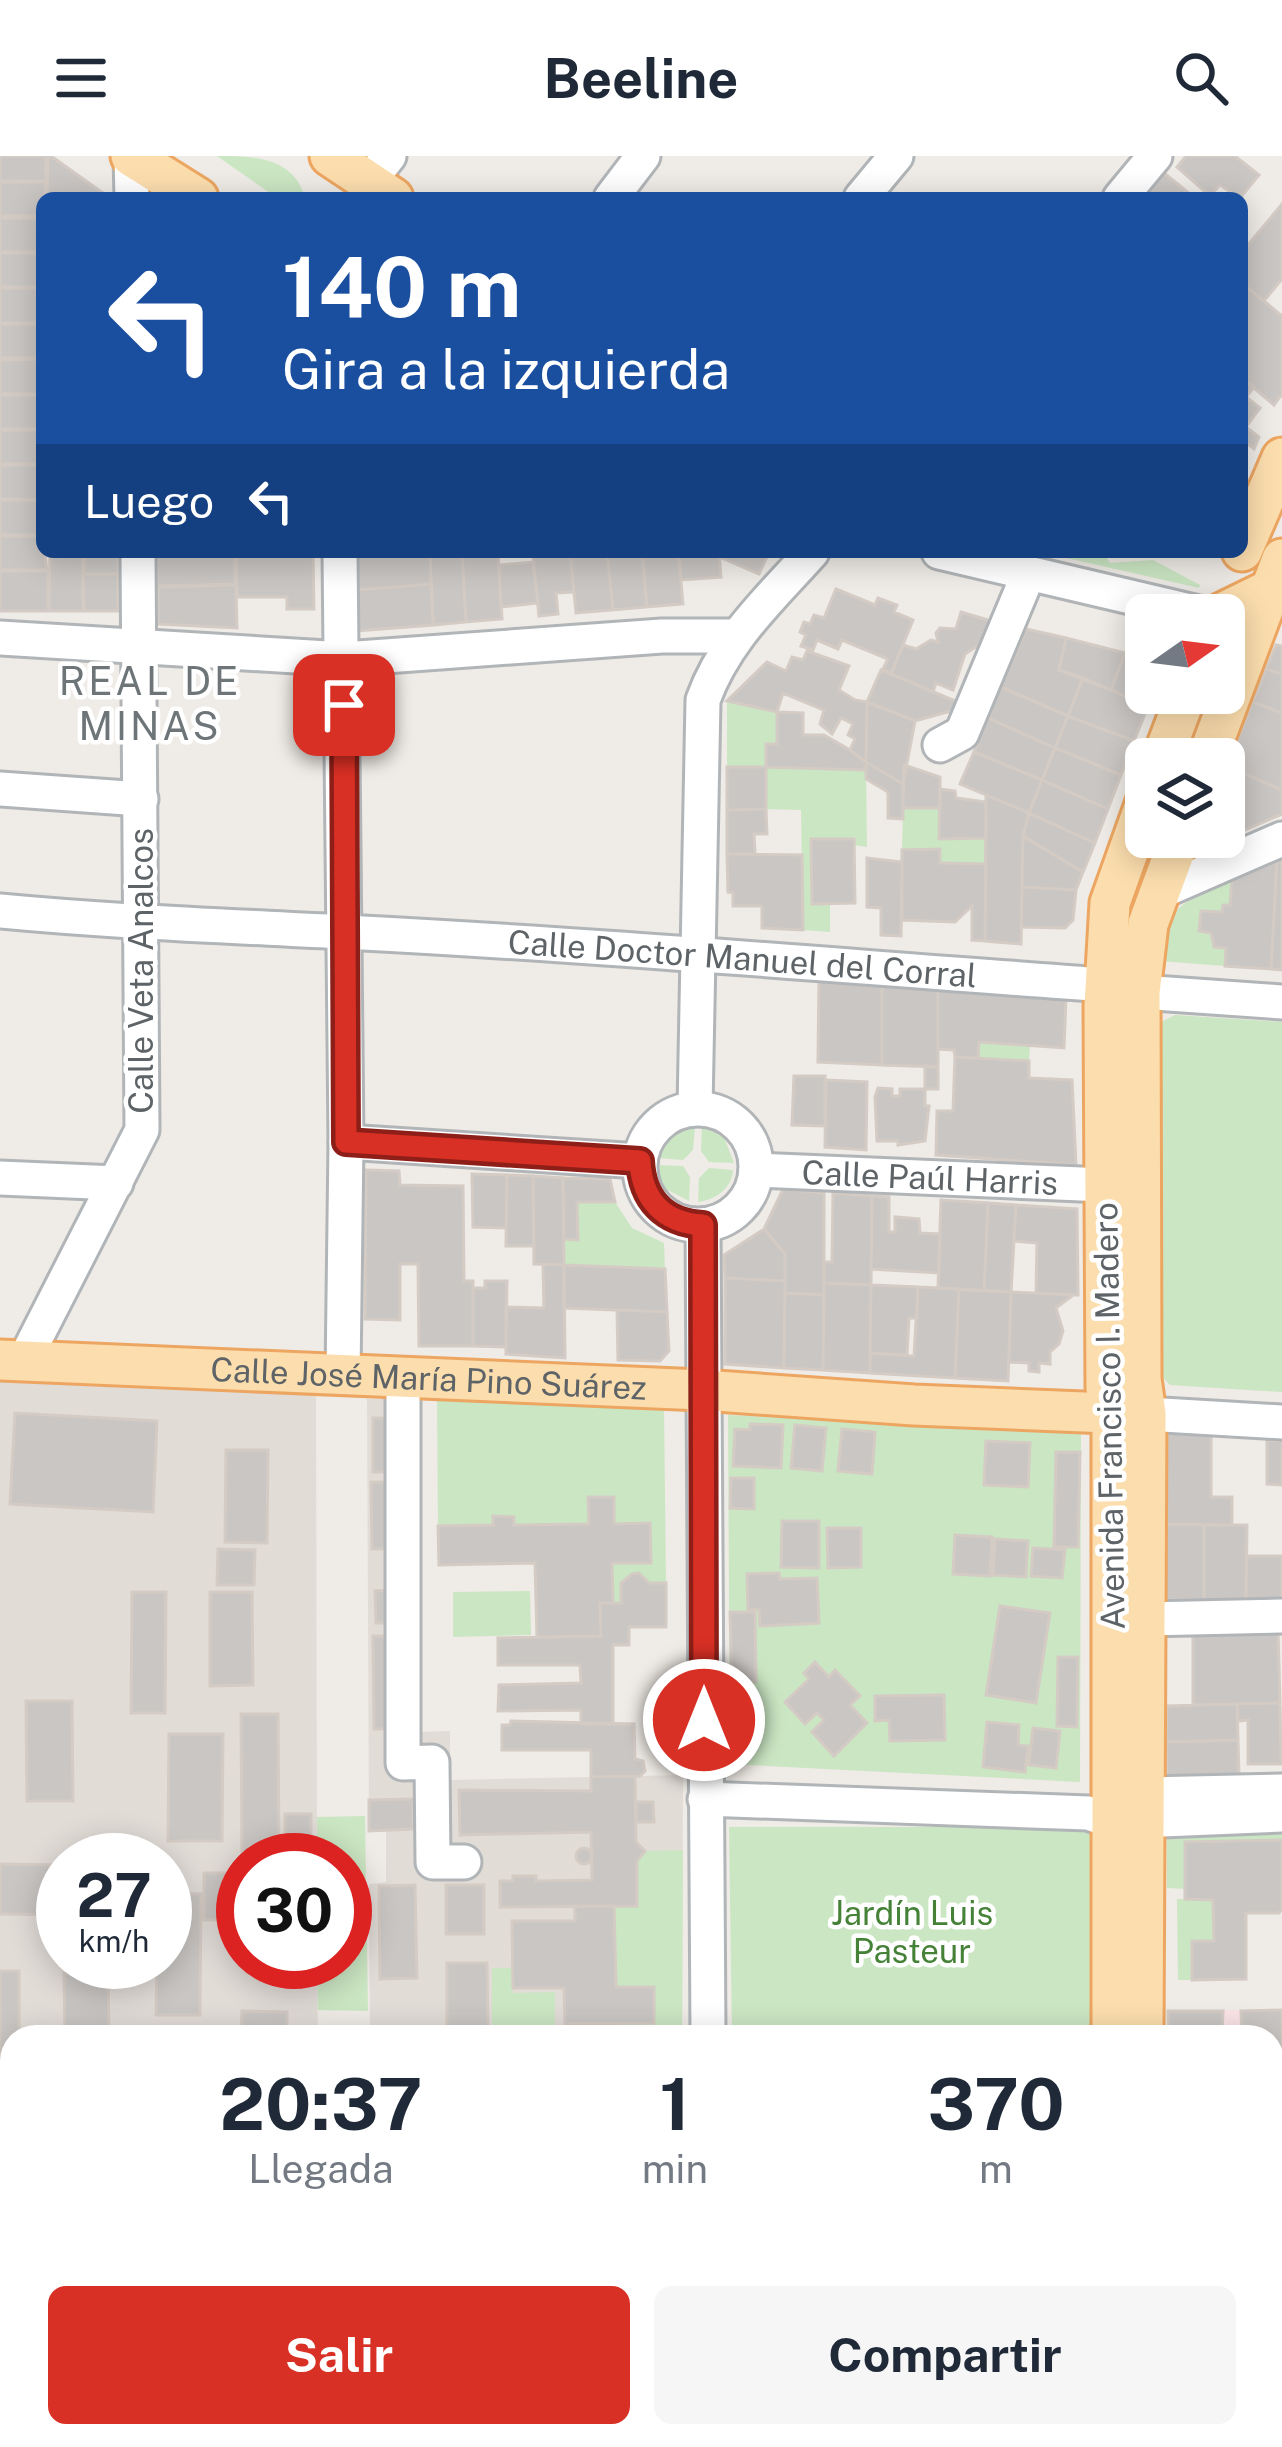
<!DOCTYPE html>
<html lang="es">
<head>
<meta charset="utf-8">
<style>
  body { margin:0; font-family:"Public Sans",sans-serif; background:#f6f6f7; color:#1f2937; height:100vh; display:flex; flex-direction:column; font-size:45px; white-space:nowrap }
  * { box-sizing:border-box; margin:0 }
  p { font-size:39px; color:#747a83 }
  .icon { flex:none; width:66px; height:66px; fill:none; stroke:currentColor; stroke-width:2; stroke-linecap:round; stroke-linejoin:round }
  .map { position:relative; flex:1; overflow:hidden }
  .drawer { position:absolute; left:0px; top:1869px; width:1284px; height:423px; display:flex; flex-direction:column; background:#fff; border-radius:36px 36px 0 0; box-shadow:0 6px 30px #0003 }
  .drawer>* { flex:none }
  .hud { position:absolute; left:36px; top:36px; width:1212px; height:366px; border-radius:18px; box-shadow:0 6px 30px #0003; background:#1a4fa0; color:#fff; overflow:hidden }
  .needle { width:78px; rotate:76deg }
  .fabs { position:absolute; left:1125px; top:438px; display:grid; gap:24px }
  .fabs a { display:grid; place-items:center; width:120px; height:120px; border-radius:18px; background:#fff; box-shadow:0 6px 30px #0003; font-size:60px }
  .speed { position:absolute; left:36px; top:1677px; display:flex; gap:24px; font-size:60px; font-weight:700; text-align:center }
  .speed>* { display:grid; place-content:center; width:156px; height:156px; border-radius:50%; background:#fff; box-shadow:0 6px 30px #0003; line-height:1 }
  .speed small { font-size:30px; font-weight:400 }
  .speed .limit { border:18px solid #d22; background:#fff; color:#111 }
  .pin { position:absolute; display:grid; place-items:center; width:102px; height:102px; color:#fff; margin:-51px; border-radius:24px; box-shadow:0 6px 18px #0006 }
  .me { position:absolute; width:132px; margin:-66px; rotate:0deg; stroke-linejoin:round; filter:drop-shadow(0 0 9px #0008) }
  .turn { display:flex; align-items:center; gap:42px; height:252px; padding:0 48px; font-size:54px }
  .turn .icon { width:156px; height:156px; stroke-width:2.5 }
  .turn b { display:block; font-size:84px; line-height:102px }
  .then { display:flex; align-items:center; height:114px; padding:0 48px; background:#0003; gap:24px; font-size:45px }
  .eta { display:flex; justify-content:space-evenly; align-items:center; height:204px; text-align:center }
  .eta b { font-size:72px; font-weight:700; line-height:84px }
  .cta { display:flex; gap:24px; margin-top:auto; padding:24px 48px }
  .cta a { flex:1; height:138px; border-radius:18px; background:#d93025; color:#fff; font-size:48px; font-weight:700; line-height:138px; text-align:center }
  .cta a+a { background:#f6f6f7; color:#1f2937 }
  header { display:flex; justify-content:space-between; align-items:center; height:156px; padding:0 48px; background:#fff; font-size:54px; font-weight:700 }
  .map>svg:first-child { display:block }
  .education { fill:#e2dcd7; fill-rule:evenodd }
  .medical { fill:#fbe3e7 }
  .green { fill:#cbe6c3 }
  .building { fill:#cac6c3; stroke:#d4cbc4; stroke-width:3 }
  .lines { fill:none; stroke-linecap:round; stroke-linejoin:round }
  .minor-casing { stroke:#b1b5b8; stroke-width:39 }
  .major-casing { stroke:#eda661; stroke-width:45 }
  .minor { stroke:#fff; stroke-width:33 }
  .major { stroke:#fcdeae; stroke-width:39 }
  .route-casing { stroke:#8d1f18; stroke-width:30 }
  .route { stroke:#d93025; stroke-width:21 }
  .labels { text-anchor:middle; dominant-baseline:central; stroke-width:9; stroke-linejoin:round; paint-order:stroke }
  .street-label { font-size:33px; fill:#5d6366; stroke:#fff }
  .park-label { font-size:33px; fill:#458238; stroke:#fff }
  .quarter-label { font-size:39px; letter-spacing:3px; fill:#6e7578; stroke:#fff }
</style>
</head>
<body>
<header><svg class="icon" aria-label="menu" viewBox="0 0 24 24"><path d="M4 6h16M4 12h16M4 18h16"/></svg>Beeline<svg class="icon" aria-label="search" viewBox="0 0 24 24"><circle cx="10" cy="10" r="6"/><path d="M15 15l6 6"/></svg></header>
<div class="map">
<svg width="1282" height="2291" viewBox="0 0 1282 2291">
  <rect width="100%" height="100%" fill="#efebe6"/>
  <!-- education -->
  <path class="education" d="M0,1222L316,1237L317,1704H243V1806H317L318,1881H12V2230H0ZM63,1704H165V1806H63Z
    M367,1243H414L419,1576L450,1575V1624L683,1619L682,1881H370L369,1728L386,1726V1675H369Z"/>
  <!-- medical -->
  <path class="medical" d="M1282,1854V2226H1272V1881H1169L1168,1855Z"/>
  <!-- green -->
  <path class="green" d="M217,0C249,0 290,0 303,36L299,42H277Z
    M1040,396H1103L1110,407L1153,404L1200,429L1199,432Z
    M727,545L777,556V588L766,611L866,614L867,691L854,689L853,683L811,684L812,747H830V776L803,774L801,654L766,653L765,611H727Z
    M903,652H940L939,683L986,682V708L940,707L939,694H902Z
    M1232,724L1230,749L1222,756L1201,755L1199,775L1211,777L1214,791L1226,792L1225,810L1160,805C1162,752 1186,743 1232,724Z
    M1175,859L1282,866V1236L1170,1229L1155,1213L1159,867Z
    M979,886L1030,890L1029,905L978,902Z
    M688,970H695L693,994L683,1004L657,1002L663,986Z
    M702,970L724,981L734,1007L709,1006L701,995Z
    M656,1009L683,1010L690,1021L689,1045L664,1032Z
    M709,1012L733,1014C732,1032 716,1044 698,1046L699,1022Z
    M577,1046H615L632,1072L664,1087L665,1113L564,1109V1083H578Z
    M437,1243L664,1251L666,1427H649L639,1417L632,1418L621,1427V1447H613L612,1407L651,1406L650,1368H614V1341L589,1342V1368L514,1369L513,1361L494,1360L493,1369L438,1370Z
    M728,1259L1081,1276L1080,1626L730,1608Z
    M530,1435L531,1479L453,1481V1436Z
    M365,1660L368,1855L318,1854L317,1806H345V1704H317V1661Z
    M729,1671H1093L1094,1881H732Z
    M1282,1673V1684L1186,1733L1167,1732V1676Z
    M683,1694L682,1881H627V1867H654V1832L616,1831L614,1750L637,1749V1705L645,1695Z
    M1177,1743L1213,1744L1214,1785L1192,1786V1824H1178Z
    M492,1812H512L513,1837L555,1836V1879L492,1880Z"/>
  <!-- building -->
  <path class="building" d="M0,0H46V25H0Z
    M48,0H51L110,42H47Z
    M1186,0H1235L1259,19L1240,42L1220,29L1210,40L1177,11Z
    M1164,17L1195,42H1143Z
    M0,26H46L42,60H0Z
    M1282,48V123L1264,145L1242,127V96Z
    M0,62H42V96H0Z
    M0,97H42V131H0Z
    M1242,127L1282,160V238L1274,249L1242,222Z
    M0,132H42V167H0Z
    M0,168H42V202H0Z
    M42,203V238H0V204Z
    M1242,222L1254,231L1246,241L1260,252L1246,271L1242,268Z
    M0,239H42V273H0Z
    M1242,268L1259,281L1254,293L1242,284Z
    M0,274H42V308H0Z
    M0,309H42V344L0,343Z
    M0,344H42V379H0Z
    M0,380H42L47,414H0Z
    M50,396H83V455H49Z
    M84,396H118V418H84Z
    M157,396H235V428L157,430Z
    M236,396H313L314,453H287V441H237Z
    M389,396H430L431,428L357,434L356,398Z
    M430,396H462L466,466L433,469Z
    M462,396H498L502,463L466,466Z
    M553,396H570L574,436L556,437L558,458L539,460L533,400Z
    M570,396H607L613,454L576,457Z
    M607,396H642L647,451L613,454Z
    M642,396H678L683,448L647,451Z
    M679,396H719L721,421L681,424Z
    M725,396H769L759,418L722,402Z
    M533,406L538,447L501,451L499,409Z
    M0,415H48V455H0Z
    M83,418H118V455H84Z
    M431,428L433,469L357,475V434Z
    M236,429L237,472L158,468V431Z
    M836,433L875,449L878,442L897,449L894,456L913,464L891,518L883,513L888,503L842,484L838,493L817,484L813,494L801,490L806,479L800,476L804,466L810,468L814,459L824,462Z
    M961,456L991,465L982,487L965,498L953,534L936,527L933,536L891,518L903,489L916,493L931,484L938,486L936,477L940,472L956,473Z
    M1026,473L1066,482L1059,514L1083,522L1068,560L1001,531Z
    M1066,482L1125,497L1111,534L1059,514Z
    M1276,489L1282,490V518L1266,513Z
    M807,495L849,510L839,534L855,544L867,546L866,606L850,594L855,583L848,579L853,568L841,562L832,578L820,568L824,554L783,537L777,556L727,545L767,506L786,515L792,501L803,504Z
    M1125,497L1146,502V537H1153L1148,550L1111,534Z
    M1266,513L1282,518V557L1253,546Z
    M881,514L958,546L955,554L915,565L867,546Z
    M1083,522L1148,550L1134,585L1068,560Z
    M1001,531L1068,560L1055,592L988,562Z
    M867,546L915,565L903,628L866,606Z
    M1253,546L1282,557V634L1227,610Z
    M777,556L803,557V579H824L850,594L866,606V614L766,611V588H777Z
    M1068,560L1134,585L1121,619L1055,592Z
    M988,562L1055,592L1042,624L974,596Z
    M1055,592L1121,619L1108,653L1042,624Z
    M974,596L1042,624L1029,657L960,628Z
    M866,606L903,628V663L888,662V636L866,623Z
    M904,609L940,621V652H903Z
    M1227,610L1282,634V658L1191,697L1198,681H1224Z
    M727,611H766V653L727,654Z
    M1042,624L1108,653L1095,687L1029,657Z
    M940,633L955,635L956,642L986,646V682L939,683Z
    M986,639L1029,657L1023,680L1021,788L985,785Z
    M766,653L767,678H754L755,698H727V654Z
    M1029,657L1095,687L1083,716L1023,680Z
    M1023,680L1083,716L1076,734L1022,731Z
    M811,683H854L855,747L812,748Z
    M940,693V707L986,708L985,785L972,784V750L955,766L902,764V694Z
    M727,698L802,699L803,774L762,772V750H733V737L728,736Z
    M867,702L902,706L901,780L881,779V752L867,751Z
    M1282,703V814L1271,813L1277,705Z
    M1277,705L1271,813L1225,810L1226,792L1214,791L1211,777L1199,775L1201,755L1222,756L1223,749H1230L1232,724Z
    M1022,731L1076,734L1073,764L1065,772L1021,771Z
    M819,823L882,828V909L818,906Z
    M882,828L938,832V911L882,909Z
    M938,832L1066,841L1064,892L979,886L978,902L955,901L954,894L938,893Z
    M955,901L1029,905V922L1072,924L1076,1009L936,999L937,955H953Z
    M925,910L938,911V933H925Z
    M794,920H825V970L792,969Z
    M826,924L867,926L866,994L825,991Z
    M878,932L892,933V940H900V933H925V950H929L925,985L898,989V985H877L875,941Z
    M366,1014L399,1015L400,1029L463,1030L464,1125H473V1190H419L418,1108H400V1164L365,1163Z
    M472,1018L507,1019L506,1072L473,1071Z
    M507,1019L533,1020L534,1090H506Z
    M533,1020L563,1022L564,1109L534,1108Z
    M563,1022L610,1023L615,1046H577L578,1084L564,1083Z
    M783,1033L824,1037V1139L785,1137V1098L764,1073Z
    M833,1037L872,1040L871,1129L824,1127V1106H832Z
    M872,1040L889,1041V1076H895V1061L919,1063L920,1077L940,1078L939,1117L871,1113Z
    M941,1044L988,1047L984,1135L938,1132Z
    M988,1047L1016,1049L1011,1136L984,1135Z
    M1016,1049L1077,1053L1078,1139L1036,1137L1037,1087L1014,1085Z
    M764,1073L785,1098V1125L725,1122L724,1099Z
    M543,1108L564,1109L565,1202L506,1198V1151L544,1152Z
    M564,1109L665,1113L667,1156L564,1152Z
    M725,1122L785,1125L784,1212L725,1208Z
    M485,1125H507L506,1191L473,1190V1132H485Z
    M824,1127L871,1129L870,1217L823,1214Z
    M871,1129L918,1131L917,1162H909L907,1199L870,1197Z
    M918,1131L959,1133L955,1222L870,1217V1197L914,1200Z
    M959,1133L1011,1136L1008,1225L955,1222Z
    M1011,1136L1073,1139L1056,1152L1063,1175L1059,1188L1050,1196V1208L1039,1207V1216L1029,1215V1207L1009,1206Z
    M785,1137L824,1139L823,1214L784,1212Z
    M617,1154L667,1156L669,1195L660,1205L618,1204Z
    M15,1257L157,1265L153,1356L10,1348Z
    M373,1262H396L397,1316H373Z
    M750,1268L783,1269L781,1312L733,1310L735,1273L750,1274Z
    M795,1269L826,1272L822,1315L791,1312Z
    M842,1273L875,1276L872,1318L838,1315Z
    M1170,1277L1211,1280V1341H1232V1369L1162,1368L1161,1284Z
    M1267,1284L1282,1285V1329L1267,1328Z
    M986,1285L1030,1287L1028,1331L984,1329Z
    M226,1294H268L267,1387L225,1386Z
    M1056,1296H1080L1078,1391H1054Z
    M731,1322H754V1353L730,1352Z
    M371,1326H395V1393H372Z
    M588,1341H614V1368L650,1367L651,1407H612L613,1447H600L601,1480L537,1481L535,1407L439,1409L438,1370L493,1369V1360L514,1361V1369L589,1368Z
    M782,1365H819V1412L781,1411Z
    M1162,1368L1204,1369V1444H1163Z
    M1204,1369H1247L1246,1443L1204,1444Z
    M827,1372H861V1411L828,1412Z
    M955,1379L992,1381L990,1420L953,1418Z
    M995,1383L1028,1385L1026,1421L993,1419Z
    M1033,1392L1065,1394L1062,1422L1031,1420Z
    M218,1393L255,1394L254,1429H217Z
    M1247,1400H1282V1443H1246Z
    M639,1417L649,1427H666V1471H629V1489H613V1568H581V1554L498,1555L499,1529L581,1527L580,1509H498V1482L601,1480L600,1447H621V1427L632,1418Z
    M779,1417L780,1423L817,1422L819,1467L760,1470L759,1453L748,1454L747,1418Z
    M393,1434L394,1467H376L375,1435Z
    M132,1436H166L165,1557H131Z
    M210,1436H252L253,1529L210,1530Z
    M1000,1450L1050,1457L1036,1547L986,1539Z
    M730,1456H755L756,1526H732Z
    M1278,1476L1280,1547L1193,1549V1477Z
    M373,1480H397L398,1573H374Z
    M1058,1501H1078L1077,1571L1057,1570Z
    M815,1506L829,1521L835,1514L860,1540L850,1549L867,1567L834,1600L812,1576L824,1564L817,1557L805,1568L785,1546L809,1523L804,1517Z
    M944,1539L945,1584L890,1585L889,1564L875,1565V1540Z
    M26,1545H72L73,1645H27Z
    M1280,1547L1281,1608H1248V1564L1238,1565L1237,1548Z
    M1237,1548L1238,1584L1166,1586L1167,1550Z
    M241,1558H278L279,1699H242Z
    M511,1565L634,1568L635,1603L643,1605L645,1615L640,1620L591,1621V1594H502V1569H510Z
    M987,1566L1019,1569L1018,1589L1028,1590L1025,1616L983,1611Z
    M1033,1572L1060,1575L1056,1612L1029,1609Z
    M169,1578H223L222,1685H168Z
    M1238,1584L1239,1621L1167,1623L1166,1586Z
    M635,1620L636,1686L645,1695L637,1705V1750L500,1751V1725H513V1720H536V1725L592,1724L591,1676L460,1679L459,1634L591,1635V1621Z
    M413,1643V1673L369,1675V1644Z
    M636,1646H653L654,1666H636Z
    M285,1658H311V1695L285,1696Z
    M1282,1684V1753L1279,1757H1246V1823L1192,1824V1785H1214L1213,1744L1185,1743V1686Z
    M576 1700a8 8 0 1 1 16 0a8 8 0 1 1-16 0Z
    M0,1708L63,1709V1759L0,1758Z
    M204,1717H243V1764H204Z
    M415,1729L417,1822L380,1823L379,1730Z
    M446,1729H484V1778H446Z
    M165,1737L201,1738L200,1859H156L157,1806H165Z
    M575,1750H614L616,1831H654V1867L565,1868L564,1832H513L512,1765H575Z
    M447,1807H487L488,1879H447Z
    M0,1815H19V1881H12V1967H0Z
    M64,1817H108L109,1881H65Z
    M1282,1854V1896H1272V1881H1242L1241,1855Z
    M242,1855L287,1856V1881H241Z
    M1168,1855H1223L1222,1881H1169Z
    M218,1875V1881H140V1876Z
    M1272,1943H1282V1970H1272Z
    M1272,1972H1282V2068H1272Z
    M1272,2068H1282V2097L1272,2096Z
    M1272,2265H1282V2291H1174L1180,2280H1272Z
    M110,2280H129L125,2291H106Z
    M129,2280H156L153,2291H125Z
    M156,2280H177L174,2291H153Z
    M177,2280H217L212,2291H174Z
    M217,2280H239L235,2291H212Z
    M239,2280H264L261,2291H235Z
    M264,2280H289L288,2291H261Z
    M289,2280H327V2291H288Z
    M736,2280H790L791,2291H736Z
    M791,2280H837V2291H791Z
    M839,2280H913V2291H839Z"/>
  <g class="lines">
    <defs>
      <g id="minor">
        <path d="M131,0L132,42"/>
        <path d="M367,28L389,0"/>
        <path d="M611,42L643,0"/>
        <path d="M861,42L896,0"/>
        <path d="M1120,42L1155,0"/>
        <path d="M340,396L346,986L343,1220"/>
        <path d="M939,396L1207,459"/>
        <path d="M0,482L344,503L662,480H735"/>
        <path d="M940,589L962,577L1028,419"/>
        <path d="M0,633L141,643"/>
        <path d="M1160,736L1282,683"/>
        <path id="s1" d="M0,755C115,766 229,770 344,776C598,789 852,811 1105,829L1140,836L1282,846"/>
        <path d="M695,952L703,544C725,483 770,443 812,396"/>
        <circle cx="698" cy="1011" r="58"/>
        <path d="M346,986L640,1005"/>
        <path id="s2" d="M756,1014L1105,1029"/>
        <path d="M0,1022L116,1027"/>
        <path d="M703,1069L708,1881"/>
        <path d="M24,1205L142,974L138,396"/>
        <path d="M403,1222V1607L432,1606L433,1706H464"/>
        <path d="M1146,1258L1282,1266"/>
        <path d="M1145,1463L1282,1460"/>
        <path d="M705,1643L1088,1657L1114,1666L1282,1659"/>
        <path d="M1123,1645L1145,1638L1282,1635"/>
        <path d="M1272,2199H1282"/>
        <path d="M1272,2248H1282"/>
        <path d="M0,2254H12"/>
        <path d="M0,2280L12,2291"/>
        <path d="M344,2280L345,2291"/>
        <path d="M712,2291V2280"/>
      </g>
      <g id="major">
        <path d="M131,0L198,42"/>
        <path d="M330,0L393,42"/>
        <path d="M1242,395L1282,302"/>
        <path d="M1218,459L1271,433L1282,432"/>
        <path d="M1162,603L1187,537"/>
        <path d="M1207,603L1282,403"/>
        <path id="s3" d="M0,1204L702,1234L914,1249L1133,1258"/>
        <path d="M1112,1881V1257L1106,1232L1104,850L1110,747L1146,646"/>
        <path d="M1143,1881L1146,1258L1141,1223L1140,836L1148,768L1180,681"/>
        <path d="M1113,2280V2291"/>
        <path d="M1144,2280V2291"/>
      </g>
    </defs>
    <!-- minor casing -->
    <use href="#minor" class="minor-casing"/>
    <!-- major casing -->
    <use href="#major" class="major-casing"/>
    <!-- minor -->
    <use href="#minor" class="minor"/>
    <!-- major -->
    <use href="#major" class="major"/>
  </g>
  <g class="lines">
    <defs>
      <path id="route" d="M344,549L346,986L640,1005C642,1044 664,1067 703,1069L704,1564"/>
    </defs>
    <!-- route casing -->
    <use href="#route" class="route-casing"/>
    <!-- route -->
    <use href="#route" class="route"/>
  </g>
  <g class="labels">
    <!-- street labels -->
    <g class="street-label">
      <text stroke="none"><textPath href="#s1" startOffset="744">Calle Doctor Manuel del Corral</textPath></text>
      <text transform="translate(141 815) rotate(-90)">Calle Veta Analcos</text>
      <text stroke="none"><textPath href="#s2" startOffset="174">Calle Paúl Harris</textPath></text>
      <text stroke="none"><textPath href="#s3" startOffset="429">Calle José María Pino Suárez</textPath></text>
      <text transform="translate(1109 1260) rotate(-91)">Avenida Francisco I. Madero</text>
    </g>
    <!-- park labels -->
    <g class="park-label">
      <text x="912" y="1757">Jardín Luis<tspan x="912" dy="38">Pasteur</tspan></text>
    </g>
    <!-- quarter labels -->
    <g class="quarter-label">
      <text x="150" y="525">REAL DE<tspan x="150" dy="45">MINAS</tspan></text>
    </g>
  </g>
</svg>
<div class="fabs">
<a><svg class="needle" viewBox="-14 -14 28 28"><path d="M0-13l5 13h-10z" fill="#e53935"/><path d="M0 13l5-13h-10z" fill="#747a83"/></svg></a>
<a><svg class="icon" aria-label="layers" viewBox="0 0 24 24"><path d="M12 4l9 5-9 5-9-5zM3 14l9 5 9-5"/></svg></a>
</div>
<div class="speed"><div>27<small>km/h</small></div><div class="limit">30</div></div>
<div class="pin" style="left:344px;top:549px;background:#d93025"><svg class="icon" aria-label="arrive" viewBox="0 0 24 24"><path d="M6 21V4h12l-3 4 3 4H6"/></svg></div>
<svg class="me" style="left:704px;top:1564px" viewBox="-20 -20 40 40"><circle r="17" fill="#d93025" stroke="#fff" stroke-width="3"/><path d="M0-11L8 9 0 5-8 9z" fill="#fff"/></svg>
<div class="hud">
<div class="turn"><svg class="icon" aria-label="left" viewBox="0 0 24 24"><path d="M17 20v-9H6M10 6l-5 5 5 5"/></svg><div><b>140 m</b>Gira a la izquierda</div></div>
<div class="then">Luego<svg class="icon" aria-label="left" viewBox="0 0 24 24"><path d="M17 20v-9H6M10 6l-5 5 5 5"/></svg></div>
</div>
<section class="drawer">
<div class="eta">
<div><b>20:37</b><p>Llegada</p></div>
<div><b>1</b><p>min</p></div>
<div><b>370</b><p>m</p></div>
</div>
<div class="cta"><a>Salir</a><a>Compartir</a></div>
</section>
</div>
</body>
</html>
